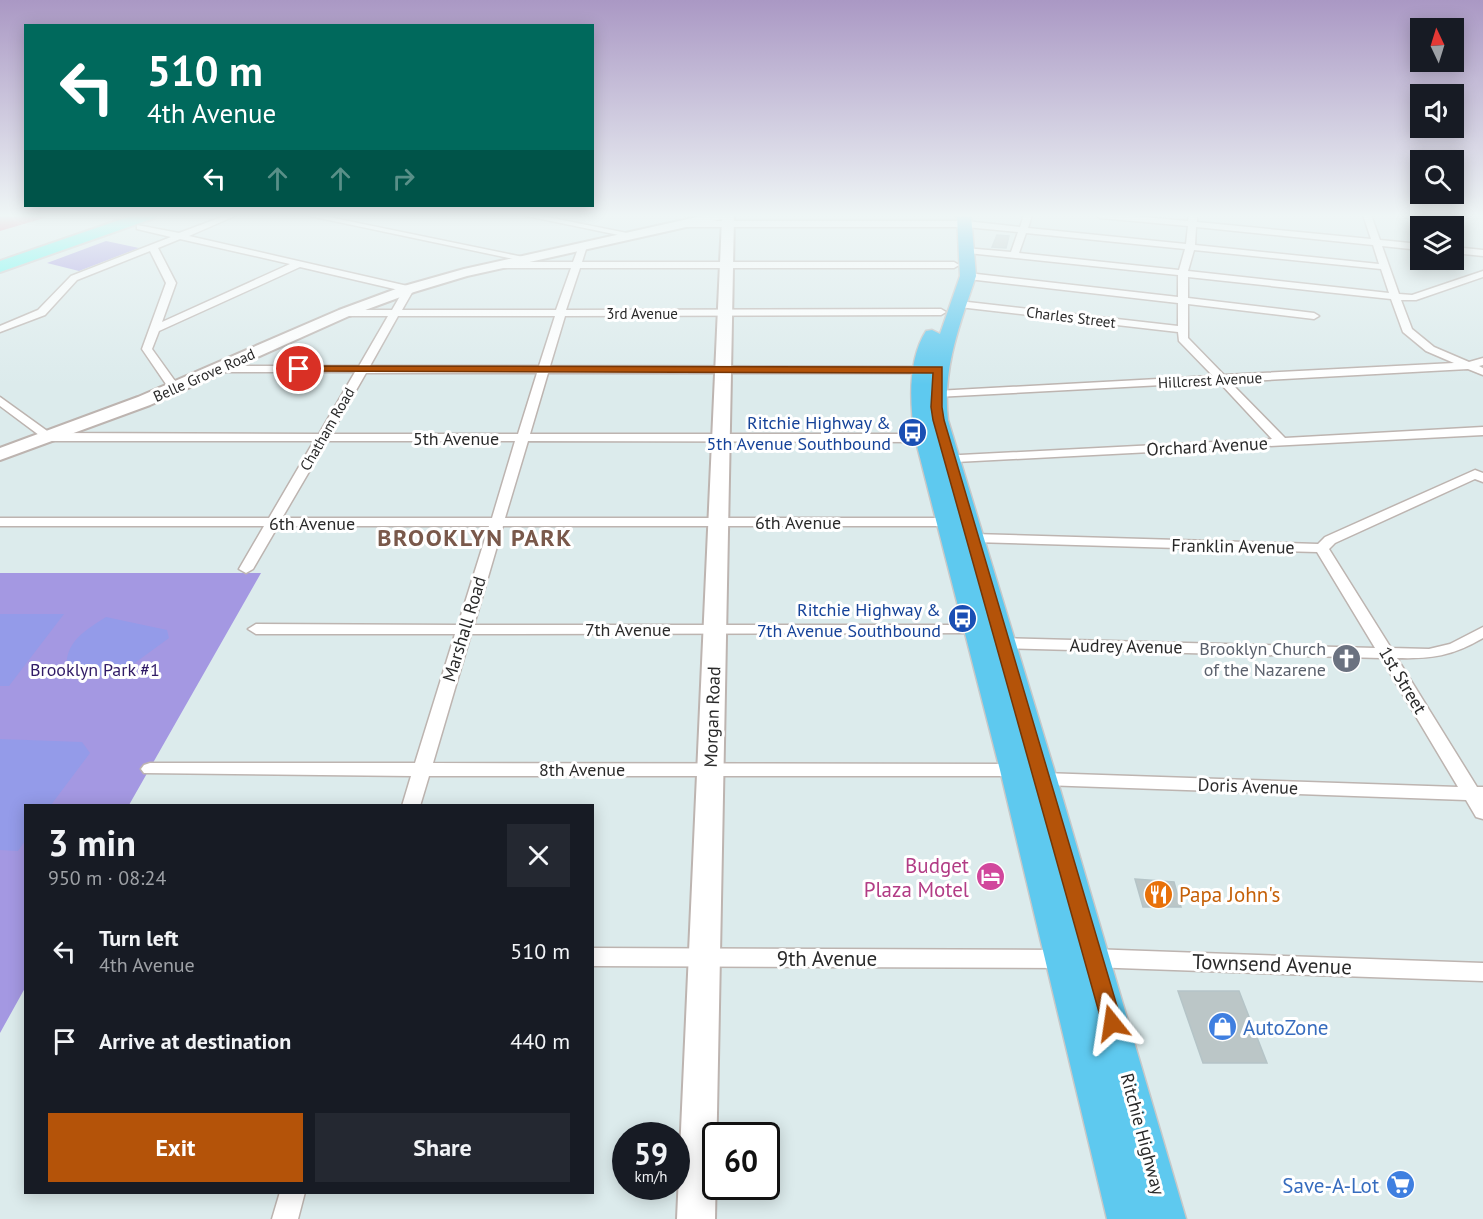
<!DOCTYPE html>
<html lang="en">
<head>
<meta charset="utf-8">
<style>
  body { margin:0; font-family:"PT Sans",sans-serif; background:#242831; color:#f1f3f6; height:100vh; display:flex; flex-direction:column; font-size:22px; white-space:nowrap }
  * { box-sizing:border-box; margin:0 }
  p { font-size:20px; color:#9ea1a6 }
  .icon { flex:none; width:33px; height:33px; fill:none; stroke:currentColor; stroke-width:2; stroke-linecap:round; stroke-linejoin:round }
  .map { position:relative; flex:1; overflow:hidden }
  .drawer { position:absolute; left:24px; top:804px; width:570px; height:390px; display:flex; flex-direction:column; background:#171b24; border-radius:0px; box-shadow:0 3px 15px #0003 }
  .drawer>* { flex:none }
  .hud { position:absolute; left:24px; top:24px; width:570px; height:183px; border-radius:0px; box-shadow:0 3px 15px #0003; background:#00695c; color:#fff; overflow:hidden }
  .needle { width:39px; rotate:356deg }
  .controls { position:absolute; left:1410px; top:18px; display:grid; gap:12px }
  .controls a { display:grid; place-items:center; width:54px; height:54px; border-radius:0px; background:#171b24; box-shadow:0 3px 15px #0003; font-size:30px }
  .speed { position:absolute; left:612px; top:1122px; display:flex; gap:12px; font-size:30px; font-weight:700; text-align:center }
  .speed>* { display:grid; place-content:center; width:78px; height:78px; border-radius:50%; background:#171b24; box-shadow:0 3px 15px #0003; line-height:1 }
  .speed small { font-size:15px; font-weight:400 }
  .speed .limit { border:3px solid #111; border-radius:9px; background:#fff; color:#111 }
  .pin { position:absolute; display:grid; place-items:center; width:51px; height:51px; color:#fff; margin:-26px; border:3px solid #fff; border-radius:50%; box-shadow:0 2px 6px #0007 }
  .me { position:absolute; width:66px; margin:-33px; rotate:345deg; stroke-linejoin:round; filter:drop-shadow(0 0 4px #0008) }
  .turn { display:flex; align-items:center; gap:21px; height:126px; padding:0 24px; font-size:27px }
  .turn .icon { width:78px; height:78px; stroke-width:2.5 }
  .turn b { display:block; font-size:42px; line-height:51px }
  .lanes { display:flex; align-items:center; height:57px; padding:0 24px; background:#0003; justify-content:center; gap:30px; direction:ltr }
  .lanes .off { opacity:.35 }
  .round { display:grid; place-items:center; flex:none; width:63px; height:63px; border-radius:0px; background:#242831 }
  .summary { display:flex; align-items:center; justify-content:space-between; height:102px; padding:0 24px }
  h1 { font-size:36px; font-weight:700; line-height:45px }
  .cta { display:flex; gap:12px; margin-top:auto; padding:12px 24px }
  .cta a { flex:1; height:69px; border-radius:0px; background:#b45309; color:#fff; font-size:24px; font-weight:700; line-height:69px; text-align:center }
  .cta a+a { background:#242831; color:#f1f3f6 }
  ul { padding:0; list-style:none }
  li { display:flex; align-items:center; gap:18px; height:90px; padding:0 24px }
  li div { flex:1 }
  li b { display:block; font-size:22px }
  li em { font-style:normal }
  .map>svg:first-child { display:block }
  .green { fill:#a498e2 }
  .pitch { fill:#949be9 }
  .water { fill:#ed6f8d }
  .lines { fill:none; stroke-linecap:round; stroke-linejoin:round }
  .stream { stroke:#ed6f8d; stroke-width:2 }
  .building { fill:#bbc6c7; stroke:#b5c4c7; stroke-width:1.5 }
  .street-casing { stroke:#bdb4b0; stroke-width:3 }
  .secondary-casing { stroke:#bdb4b0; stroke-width:4 }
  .primary-casing { stroke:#c8c8c8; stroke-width:3 }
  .highway-casing { stroke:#c8c8c8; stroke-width:4 }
  .street { fill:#fff; fill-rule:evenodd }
  .secondary { fill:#fff; fill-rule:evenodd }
  .primary { fill:#5ec9ef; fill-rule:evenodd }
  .highway { fill:#56fcf0; fill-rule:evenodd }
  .route { fill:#b45309; stroke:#753606; stroke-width:1.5 }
  .labels { text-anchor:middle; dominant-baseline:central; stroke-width:6; stroke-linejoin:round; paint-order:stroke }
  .far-street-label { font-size:15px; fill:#2a2a2a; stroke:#fff }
  .transit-label { font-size:18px; fill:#164399; stroke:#fff; text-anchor:end }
  .street-label { font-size:18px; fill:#2a2a2a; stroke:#fff }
  .worship-label { font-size:18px; fill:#5b616d; stroke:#fff; text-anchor:end }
  .park-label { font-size:18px; fill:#301b66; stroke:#fff }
  .near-hotel-label { font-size:21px; fill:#b23c85; stroke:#fff; text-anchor:end }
  .near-food-label { font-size:21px; fill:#c56008; stroke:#fff; text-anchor:start }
  .near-street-label { font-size:21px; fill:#2a2a2a; stroke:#fff }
  .near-shop-label { font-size:21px; fill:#366cbe; stroke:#fff; text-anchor:start }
  .district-label { font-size:24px; font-weight:bold; letter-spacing:1.5px; fill:#7a594b; stroke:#fff }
</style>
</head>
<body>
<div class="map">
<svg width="1483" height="1219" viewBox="0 0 1483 1219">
  <rect width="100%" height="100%" fill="#dcebec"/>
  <!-- green -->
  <path class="green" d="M106,241L139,248L79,271L47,263Z
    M0,573H261L129,805L26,806L25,988L0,1033Z"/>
  <!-- pitch -->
  <path class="pitch" d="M0,614H64L9,686H0Z
    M106,617L167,630L169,638L117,676L78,675L67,669C64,642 86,630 106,617Z
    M0,739L82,742L90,753L51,805L26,806L25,841L18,851L0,850Z"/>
  <!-- water -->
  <path class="water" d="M0,215H54L0,231Z"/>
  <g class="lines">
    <!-- stream -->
    <path class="stream" d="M0,272L4,271"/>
  </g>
  <!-- building -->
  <path class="building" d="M997,235L1009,236L1006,248L992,247Z
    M1135,879L1174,882L1181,907H1143Z
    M1178,991H1239L1267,1063H1203Z"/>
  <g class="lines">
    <defs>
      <path id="street" d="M227,215H237L189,236L412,287L414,289L402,310H556L571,268H500L495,265L500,262H573L579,246L583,243L587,246L582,262H954L959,265L954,268H580L566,310L941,309L946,312L941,315L565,316L550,366L933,367L938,370L933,373H548L530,434H925L931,438L925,442L528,441L505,518H948L955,522L948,526H503L474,625H982L987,627L990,630L987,633L471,634L433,763L1014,764L1043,773L1458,787L1381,658L996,648L988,643L996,638L1375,648L1317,552L973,542L966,538L973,534L1318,544L1325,537L1475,470L1483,473V482L1475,479L1335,543L1329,549L1391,648L1429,649L1450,644L1483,627V638C1452,656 1432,659 1397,658L1477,787H1483V819L1476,817L1466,800L1043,785L1014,776H429L420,806H402L411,776L144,773L141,769L144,765L150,763H415L455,634H256L248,629L256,624L458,625L489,526H278L253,569L246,573L239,569L264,526H0V518H269L314,441H47L0,406V397L50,433L319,434L355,372H216L211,369L216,366H359L388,316H344L339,313L344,310H392L403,291L300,267L159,331L152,349L180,388L174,391L170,390L142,349L166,283L150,251L77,280L45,315L0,332V326L38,310L71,276L171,237L137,229V225L179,233ZM180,239L290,264L162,322L176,283L158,248ZM398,316H555L539,366H370ZM366,373H537L518,434H331ZM327,441H515L492,518H282Z
        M305,215H319L528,258L523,261Z
        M522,215H537L637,235L633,238Z
        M1024,215H1032L1028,228L1186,244L1188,226L1100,218L1096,215H1121L1188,221L1189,215H1197V222L1371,239L1363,215H1371L1380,240L1420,244V250L1382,246L1399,294L1412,295L1483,271V277L1416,300H1401L1412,329L1434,347L1469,362L1483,358V365L1479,366L1483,368V375L1468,369L1230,382L1285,438L1483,427V435L937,463L935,460L941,456L1272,439L1219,382L936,397L930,394L936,391L1213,376L1179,341L1178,332L959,307L954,304L959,301L1178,326V303L968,279L963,276L968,273L1178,297V275L968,253L965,252V248L1011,252L1018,232L966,227H679L675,224L679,221H966L1020,227ZM1196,227L1373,245L1379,264L1195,245ZM1026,233L1185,249L1179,270L1019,253ZM1194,250L1381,269L1389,293L1188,271ZM1188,277L1391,299L1403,332L1426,351L1454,363L1224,375L1188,338V304L1314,319L1319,316L1314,313L1188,298Z
        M1454,247L1483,250V256L1454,253Z
        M592,948L1063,950L1070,953L1073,959L1070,965L1063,968L592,966Z
        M1090,949L1483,963V981L1090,967L1083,964L1080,958L1083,952Z
        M280,1192H305L298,1219H272Z"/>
      <path id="secondary" d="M706,215H734L715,1219H677L722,219L467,276L414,292L349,316L150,405L0,460V448L138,397L339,310L404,286L464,269Z"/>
      <path id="primary" d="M957,215H971L976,276C960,324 942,369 948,420L1057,779L1186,1219H1107L1000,770L915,438C910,405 907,361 926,331L932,330L940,334L960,276Z"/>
      <path id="highway" d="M134,215H156L154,218L0,272V261Z"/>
    </defs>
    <!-- street casing -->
    <use href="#street" class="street-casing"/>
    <!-- secondary casing -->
    <use href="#secondary" class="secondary-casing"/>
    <!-- primary casing -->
    <use href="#primary" class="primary-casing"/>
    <!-- highway casing -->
    <use href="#highway" class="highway-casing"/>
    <!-- street -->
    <use href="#street" class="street"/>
    <!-- secondary -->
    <use href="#secondary" class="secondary"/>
    <!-- primary -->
    <use href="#primary" class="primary"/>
    <!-- highway -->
    <use href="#highway" class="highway"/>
  </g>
  <!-- sky -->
  <linearGradient id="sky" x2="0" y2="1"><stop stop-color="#aa98c4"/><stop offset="0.56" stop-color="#eff6f6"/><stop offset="1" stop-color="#eff6f6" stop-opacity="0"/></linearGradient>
  <rect width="1483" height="385" fill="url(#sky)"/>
  <!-- route -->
  <path class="route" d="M299,366L942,367V407L944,420L1122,1023L1119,1029L1112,1031L1105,1029L1102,1023L933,420L931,407L933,373L296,371L294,369Z"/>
  <!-- icons -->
  <defs>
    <symbol id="bus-disc" viewBox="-11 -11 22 22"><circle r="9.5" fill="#1a4fb4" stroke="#fff"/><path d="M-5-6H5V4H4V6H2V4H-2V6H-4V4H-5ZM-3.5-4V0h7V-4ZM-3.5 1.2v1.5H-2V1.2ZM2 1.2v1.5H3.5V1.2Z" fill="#fff"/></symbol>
    <symbol id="church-disc" viewBox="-11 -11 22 22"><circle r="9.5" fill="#6b7280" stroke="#fff"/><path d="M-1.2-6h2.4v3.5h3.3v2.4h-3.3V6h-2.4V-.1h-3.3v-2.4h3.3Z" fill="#fff"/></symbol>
    <symbol id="hotel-disc" viewBox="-11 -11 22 22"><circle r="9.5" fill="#d1479c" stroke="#fff"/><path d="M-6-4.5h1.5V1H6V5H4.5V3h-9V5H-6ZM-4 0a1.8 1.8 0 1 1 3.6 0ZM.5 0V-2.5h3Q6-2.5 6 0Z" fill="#fff"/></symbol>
    <symbol id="restaurant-disc" viewBox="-11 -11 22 22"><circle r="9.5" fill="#e8710a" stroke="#fff"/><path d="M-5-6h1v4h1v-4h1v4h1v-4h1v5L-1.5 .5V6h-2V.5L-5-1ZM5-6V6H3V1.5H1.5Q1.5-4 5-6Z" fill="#fff"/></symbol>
    <symbol id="shop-disc" viewBox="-11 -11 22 22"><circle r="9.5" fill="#3f7fe0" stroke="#fff"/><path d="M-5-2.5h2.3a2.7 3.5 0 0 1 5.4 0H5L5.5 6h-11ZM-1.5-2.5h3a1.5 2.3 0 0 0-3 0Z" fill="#fff"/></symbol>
    <symbol id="supermarket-disc" viewBox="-11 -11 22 22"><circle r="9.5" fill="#3f7fe0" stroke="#fff"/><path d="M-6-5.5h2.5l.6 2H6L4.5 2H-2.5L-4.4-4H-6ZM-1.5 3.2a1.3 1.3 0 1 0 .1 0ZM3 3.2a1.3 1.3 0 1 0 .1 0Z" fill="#fff"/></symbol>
  </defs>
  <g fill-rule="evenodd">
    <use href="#bus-disc" x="896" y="416" width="33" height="33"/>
    <use href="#bus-disc" x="946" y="602" width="33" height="33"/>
    <use href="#church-disc" x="1330" y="642" width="33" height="33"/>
    <use href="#hotel-disc" x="974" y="860" width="33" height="33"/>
    <use href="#restaurant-disc" x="1142" y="878" width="33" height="33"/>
    <use href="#shop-disc" x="1206" y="1010" width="33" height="33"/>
    <use href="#supermarket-disc" x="1384" y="1168" width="33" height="33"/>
  </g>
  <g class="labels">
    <!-- far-street labels -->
    <g class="far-street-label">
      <text x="642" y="313">3rd Avenue</text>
      <text transform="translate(1071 317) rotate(7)">Charles Street</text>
      <text transform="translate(204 375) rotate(-24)">Belle Grove Road</text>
      <text transform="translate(1210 380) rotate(-3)">Hillcrest Avenue</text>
      <text transform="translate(327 429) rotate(-60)">Chatham Road</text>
    </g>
    <!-- transit labels -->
    <g class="transit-label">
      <text x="891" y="422">Ritchie Highway &amp;<tspan x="891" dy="21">5th Avenue Southbound</tspan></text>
      <text x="941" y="609">Ritchie Highway &amp;<tspan x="941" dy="21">7th Avenue Southbound</tspan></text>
    </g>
    <!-- street labels -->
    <g class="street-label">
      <text x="456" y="438">5th Avenue</text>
      <text transform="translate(1207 446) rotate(-3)">Orchard Avenue</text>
      <text x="798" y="522">6th Avenue</text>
      <text x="312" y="523">6th Avenue</text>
      <text transform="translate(1233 546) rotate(1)">Franklin Avenue</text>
      <text transform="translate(464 629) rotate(-73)">Marshall Road</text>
      <text x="628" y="629">7th Avenue</text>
      <text transform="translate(1126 646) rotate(1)">Audrey Avenue</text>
      <text transform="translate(1403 680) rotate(59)">1st Street</text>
      <text transform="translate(712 717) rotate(-88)">Morgan Road</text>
      <text x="582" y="769">8th Avenue</text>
      <text transform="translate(1248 786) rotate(2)">Doris Avenue</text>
      <text transform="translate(1143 1134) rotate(75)">Ritchie Highway</text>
    </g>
    <!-- worship labels -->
    <g class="worship-label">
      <text x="1326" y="648">Brooklyn Church<tspan x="1326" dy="21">of the Nazarene</tspan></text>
    </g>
    <!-- park labels -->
    <g class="park-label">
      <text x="95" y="669">Brooklyn Park #1</text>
    </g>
    <!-- near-hotel labels -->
    <g class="near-hotel-label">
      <text x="969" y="865">Budget<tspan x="969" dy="24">Plaza Motel</tspan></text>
    </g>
    <!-- near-food labels -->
    <g class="near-food-label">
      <text x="1179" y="894">Papa John's</text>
    </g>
    <!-- near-street labels -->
    <g class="near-street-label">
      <text x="827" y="958">9th Avenue</text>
      <text transform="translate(1272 964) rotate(2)">Townsend Avenue</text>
    </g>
    <!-- near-shop labels -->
    <g class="near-shop-label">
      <text x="1243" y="1027">AutoZone</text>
      <text x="1379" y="1185" text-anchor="end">Save-A-Lot</text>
    </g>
    <!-- district labels -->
    <g class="district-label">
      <text x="475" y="537">BROOKLYN PARK</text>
    </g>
  </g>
</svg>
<div class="controls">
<a><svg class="needle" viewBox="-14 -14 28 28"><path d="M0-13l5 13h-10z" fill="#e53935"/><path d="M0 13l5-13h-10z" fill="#9ea1a6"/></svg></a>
<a><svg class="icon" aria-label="sound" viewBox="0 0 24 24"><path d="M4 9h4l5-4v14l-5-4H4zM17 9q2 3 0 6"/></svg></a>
<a><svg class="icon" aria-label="search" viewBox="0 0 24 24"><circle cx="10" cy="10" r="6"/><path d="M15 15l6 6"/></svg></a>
<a><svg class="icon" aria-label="layers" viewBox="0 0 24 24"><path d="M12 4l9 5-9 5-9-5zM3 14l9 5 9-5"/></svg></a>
</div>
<div class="speed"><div>59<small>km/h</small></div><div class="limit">60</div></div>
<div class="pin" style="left:299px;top:369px;background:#d93025"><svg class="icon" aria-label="arrive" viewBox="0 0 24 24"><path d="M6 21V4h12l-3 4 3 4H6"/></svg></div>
<svg class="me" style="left:1112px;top:1023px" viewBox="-20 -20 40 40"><path d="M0-17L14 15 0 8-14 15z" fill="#b45309" stroke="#fff" stroke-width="4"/></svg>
<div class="hud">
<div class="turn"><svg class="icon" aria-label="left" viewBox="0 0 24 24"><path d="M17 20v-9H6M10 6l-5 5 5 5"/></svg><div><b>510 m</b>4th Avenue</div></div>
<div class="lanes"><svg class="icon" aria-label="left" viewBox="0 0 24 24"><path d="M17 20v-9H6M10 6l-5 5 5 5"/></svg><svg class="icon off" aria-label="ahead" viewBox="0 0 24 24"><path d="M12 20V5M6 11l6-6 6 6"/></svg><svg class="icon off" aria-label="ahead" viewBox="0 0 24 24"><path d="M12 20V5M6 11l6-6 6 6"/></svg><svg class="icon off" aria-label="right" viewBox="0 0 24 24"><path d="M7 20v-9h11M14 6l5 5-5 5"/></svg></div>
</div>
<section class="drawer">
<div class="summary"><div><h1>3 min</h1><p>950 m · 08:24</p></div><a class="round"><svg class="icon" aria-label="close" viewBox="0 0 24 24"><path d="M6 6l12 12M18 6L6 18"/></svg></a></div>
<ul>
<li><svg class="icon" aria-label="left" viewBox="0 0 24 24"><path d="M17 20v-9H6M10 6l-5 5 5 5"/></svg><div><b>Turn left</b><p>4th Avenue</p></div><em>510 m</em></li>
<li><svg class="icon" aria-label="arrive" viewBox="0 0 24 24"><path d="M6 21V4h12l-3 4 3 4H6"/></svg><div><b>Arrive at destination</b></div><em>440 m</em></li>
</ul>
<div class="cta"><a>Exit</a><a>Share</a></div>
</section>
</div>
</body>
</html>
